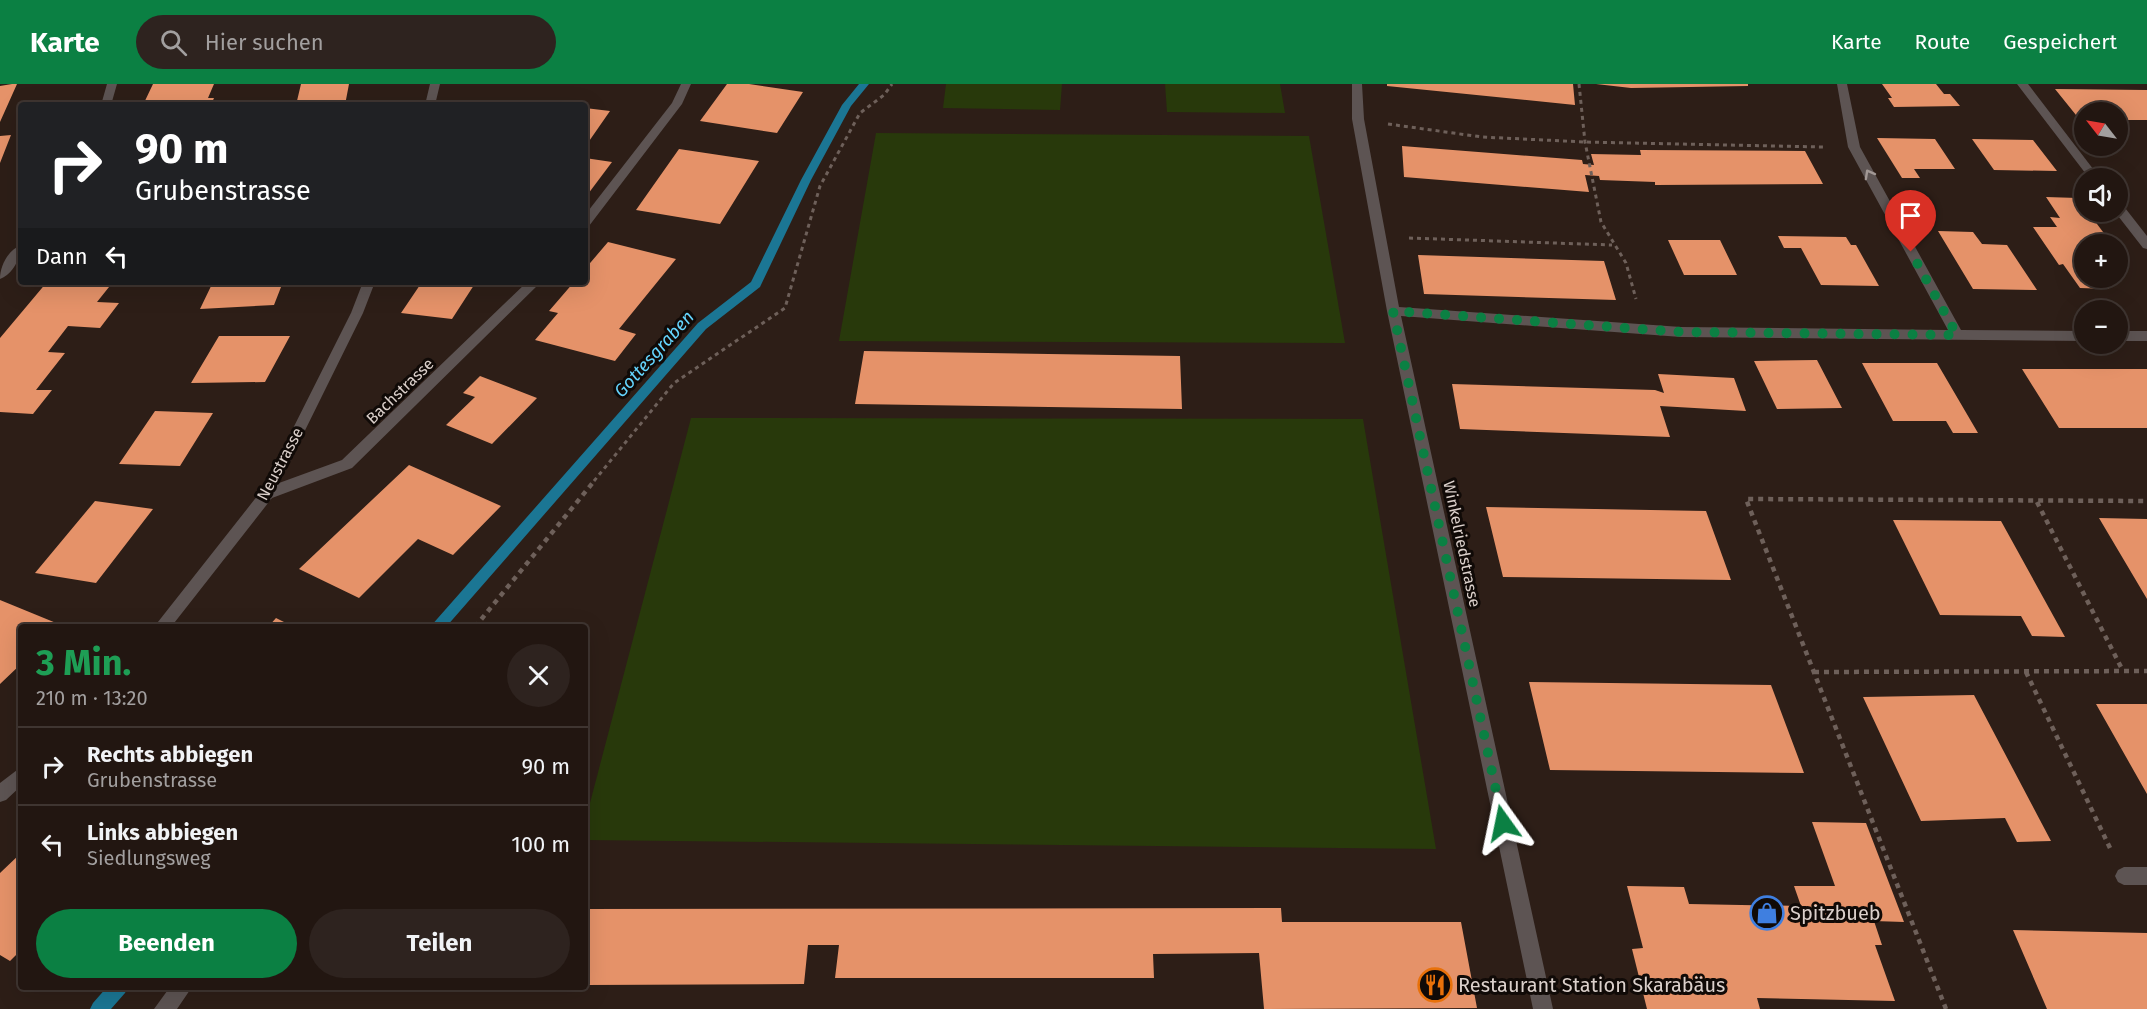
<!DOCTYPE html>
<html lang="de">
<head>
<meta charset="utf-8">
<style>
  body { margin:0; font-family:"Fira Sans",sans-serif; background:#2e231f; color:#f1f3f6; height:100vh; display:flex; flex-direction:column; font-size:22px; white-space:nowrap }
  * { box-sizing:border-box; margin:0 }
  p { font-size:20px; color:#a29f9f }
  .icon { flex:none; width:33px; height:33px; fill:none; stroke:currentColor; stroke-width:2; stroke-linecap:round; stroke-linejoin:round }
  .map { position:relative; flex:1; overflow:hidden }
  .sheet { position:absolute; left:18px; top:540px; width:570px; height:366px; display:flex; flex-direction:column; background:#221611; border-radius:6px; box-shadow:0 6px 24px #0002,0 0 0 2px #3f3531 }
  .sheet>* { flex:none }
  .banner { position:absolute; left:18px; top:18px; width:570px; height:183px; border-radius:6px; box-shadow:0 6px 24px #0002,0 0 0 2px #3f3531; background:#202124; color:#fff; overflow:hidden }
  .needle { width:39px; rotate:301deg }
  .controls { position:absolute; left:2074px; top:18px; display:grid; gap:12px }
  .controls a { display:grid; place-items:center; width:54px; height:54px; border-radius:50%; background:#221611; box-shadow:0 6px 24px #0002,0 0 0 2px #3f3531; font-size:30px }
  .pin { position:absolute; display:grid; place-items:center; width:51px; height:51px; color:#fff; margin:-62px -26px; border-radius:50% 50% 50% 0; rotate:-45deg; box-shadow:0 0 6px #0007 }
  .pin .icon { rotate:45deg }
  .me { position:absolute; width:66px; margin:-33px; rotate:348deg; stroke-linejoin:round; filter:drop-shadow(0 0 4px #0008) }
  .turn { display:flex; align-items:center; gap:21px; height:126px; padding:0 18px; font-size:27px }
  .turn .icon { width:78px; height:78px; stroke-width:2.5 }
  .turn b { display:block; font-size:42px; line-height:51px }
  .then { display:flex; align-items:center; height:57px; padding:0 18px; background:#0003; gap:12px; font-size:22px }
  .round { display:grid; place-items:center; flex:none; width:63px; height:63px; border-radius:32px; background:#2e231f }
  .summary { display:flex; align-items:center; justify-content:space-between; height:102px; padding:0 18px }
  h1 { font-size:36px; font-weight:700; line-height:45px; color:#1e9e55 }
  .button { display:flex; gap:12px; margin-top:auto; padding:12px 18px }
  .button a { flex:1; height:69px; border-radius:36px; background:#0b8043; color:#fff; font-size:24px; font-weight:700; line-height:69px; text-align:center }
  .button a+a { background:#2e231f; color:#f1f3f6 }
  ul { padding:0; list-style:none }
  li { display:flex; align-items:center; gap:18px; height:78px; padding:0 18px; border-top:2px solid #3f3531 }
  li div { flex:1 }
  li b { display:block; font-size:22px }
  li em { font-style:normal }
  header { display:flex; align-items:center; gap:36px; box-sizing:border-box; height:84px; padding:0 30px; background:#0b8043; color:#fff }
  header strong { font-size:28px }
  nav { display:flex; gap:33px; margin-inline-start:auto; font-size:21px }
  .search { width:420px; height:54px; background:#2e231f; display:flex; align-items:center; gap:15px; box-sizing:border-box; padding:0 21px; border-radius:33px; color:#a29f9f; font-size:22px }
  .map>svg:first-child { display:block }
  .green { fill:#28390b }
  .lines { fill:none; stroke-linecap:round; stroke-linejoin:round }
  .stream { fill:#1b7694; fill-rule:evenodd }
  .building { fill:#e59269 }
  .path-far1 { stroke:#6e605a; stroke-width:3; stroke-dasharray:4 4; stroke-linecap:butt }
  .path { stroke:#6e605a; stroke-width:4.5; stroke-dasharray:5 5; stroke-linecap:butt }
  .minor { fill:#5d5453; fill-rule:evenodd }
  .oneway { stroke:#a29895 }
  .route { stroke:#0b8043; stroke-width:10; stroke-dasharray:0 18 }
  .labels { text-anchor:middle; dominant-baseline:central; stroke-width:6; stroke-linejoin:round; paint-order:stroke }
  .street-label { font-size:16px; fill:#dbd0cb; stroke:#100a07 }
  .water-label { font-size:18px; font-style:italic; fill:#65d5fe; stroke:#100a07 }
  .near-poi-label { font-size:20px; fill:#dbd0cb; stroke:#100a07; text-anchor:start }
</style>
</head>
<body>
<header>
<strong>Karte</strong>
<div class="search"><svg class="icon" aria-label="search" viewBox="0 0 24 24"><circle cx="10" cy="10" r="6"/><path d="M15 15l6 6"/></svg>Hier suchen</div>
<nav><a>Karte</a><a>Route</a><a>Gespeichert</a></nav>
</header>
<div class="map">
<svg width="2147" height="925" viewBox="0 0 2147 925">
  <rect width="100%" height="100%" fill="#2d1e17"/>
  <!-- green -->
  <path class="green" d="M946,0H1062L1060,26L943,24Z
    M1165,0H1280L1285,29L1167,28Z
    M876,49L1309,52L1345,259L839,257Z
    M691,334L1363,335L1436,765L585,756V738Z"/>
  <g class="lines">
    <!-- stream -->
    <path class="stream" d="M859,0H869L851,22L811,96L760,203L706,245L446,543H430L698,239L751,198L801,96L842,21Z
      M107,903H128L125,909L111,925H90L93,919Z"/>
  </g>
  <!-- building -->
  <path class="building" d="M12,0H17L0,38V2Z
    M153,0H214L208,14H214L211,21H143Z
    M301,0H349L345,21H296Z
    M727,0H749L803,8L777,49L700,37Z
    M1387,0H1573L1575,21L1387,2Z
    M1596,0H1748V2L1631,4Z
    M1882,0H1936L1944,10H1950L1960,22L1894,23L1888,14H1892Z
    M2055,5L2147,6V36H2118V28H2085V36H2080Z
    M518,16V21H485V20Z
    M585,24L610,27L585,63Z
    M11,51L0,79V52Z
    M1877,54L1935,55L1955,85H1914L1920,94H1902Z
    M1972,55L2033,56L2057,87L1994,86Z
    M1402,62L1582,76L1583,80L1594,81L1591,70L1641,71L1640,66L1805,67L1823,100L1655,101V98L1600,96L1599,92L1585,91L1589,108L1404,93Z
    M679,65L759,77L720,140L636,126Z
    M585,74L612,78L585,114Z
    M2046,113L2078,114L2085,123V128H2088L2112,160H2085V194H2101L2109,205L2080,204L2063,180L2059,181L2033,143H2057L2050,133L2060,134Z
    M1938,147L1973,148L1982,160L2007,161L2037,206L1973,205Z
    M1778,152L1846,153L1851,161H1856L1879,202L1821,201L1801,164H1784Z
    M1668,156H1720L1737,191H1684Z
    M608,158L676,175L619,245L636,250L615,277L535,256L558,229L549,227L574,198H585V185Z
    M1418,171L1604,177L1616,216L1424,210Z
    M47,198H113L97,218L119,219L100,244L68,242L48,268L65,269L36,306H52L33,330L0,328V254Z
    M213,198H283L274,221L200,225Z
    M422,198H476L452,235L401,229Z
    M219,252H290L265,298L191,299Z
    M864,267L1180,272L1182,325L855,320Z
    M1817,276L1842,324L1777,325L1754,277Z
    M1862,279H1937L1978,349H1953L1946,337H1893Z
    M2022,285H2147V344H2059Z
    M1658,290L1734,294L1746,327L1660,322L1670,353L1460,345L1452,300L1655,306L1664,309Z
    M480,292L537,314L492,360L446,341L475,313L463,309Z
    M155,327L213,329L180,382L119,380Z
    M409,381L501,422L453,471L418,455L359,514L299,485Z
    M95,417L153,425L96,499L35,489Z
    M1486,423L1706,427L1731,496L1503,493Z
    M2099,434L2147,435V515Z
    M1893,436L2001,437L2065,553L2032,552L2021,532L1940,531Z
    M0,516L61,541L21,543V580L0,600Z
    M276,534L294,543H268Z
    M1529,598L1771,601L1804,689L1550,686Z
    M1974,611L2051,757L2017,758L2005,734L1921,737L1863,613Z
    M2096,620H2147V710Z
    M1812,738L1866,739L1904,838L1874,837L1882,861H1875L1895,917L1757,914L1760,925H1647L1632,865L1643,864L1627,802L1684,803L1689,820L1801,822L1794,802H1835Z
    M21,769V866L10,877L0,871V789Z
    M1281,824L1282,838H1461L1477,924L1264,925L1259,869L1153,870L1154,894H835L839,861H808L804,900L585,901V825Z
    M2013,846L2147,849V925H2047Z"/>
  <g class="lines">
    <!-- path-far1 -->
    <path class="path-far1" d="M1579,0L1585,58L1601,138L1626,179L1636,215
      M1388,40L1482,53L1585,58L1823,63
      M1409,154L1612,161
      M594,397L674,299L785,224L820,102L860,29L884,11L892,0"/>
    <!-- path -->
    <path class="path" d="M2037,418L2123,587
      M475,543L595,396
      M1814,588L2147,587
      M2026,588L2110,764
      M1946,925L1746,415L2147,417"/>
    <!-- minor -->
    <path class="minor" d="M107,0H117L111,21H101Z
      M430,0H440L435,21H425Z
      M681,0H691L682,20L589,142L585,143V131L672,19Z
      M1352,0H1362L1364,35L1399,223L1681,243L1948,246L1848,63L1837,0H1847L1860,63L1961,246L2085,247V257L1681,253L1401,232L1553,925H1533L1387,227L1352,35Z
      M2017,0H2028L2100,94H2089Z
      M2118,119L2122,120L2147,152V165L2143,164L2115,128H2118Z
      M21,161C21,174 13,190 0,195C0,182 8,166 21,161Z
      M363,198H375L363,229L279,399L342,376L527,198H541L352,384L272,414L171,543H154L262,406L351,229Z
      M2118,247H2147V257H2118Z
      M21,683V702L6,716L0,718V699Z
      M2124,783H2147V801H2124L2118,798L2115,792L2118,786Z
      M170,903H192L177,925H154Z"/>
  </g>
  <!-- one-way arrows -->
  <defs><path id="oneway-chevron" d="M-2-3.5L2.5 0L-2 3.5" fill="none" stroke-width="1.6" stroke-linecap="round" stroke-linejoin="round" transform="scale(1.5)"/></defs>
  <use class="oneway" href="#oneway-chevron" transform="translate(1869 90) rotate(-119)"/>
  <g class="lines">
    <!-- route -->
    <path class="route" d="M1503,739L1393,227L1681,248L1957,251L1911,168"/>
  </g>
  <!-- icons -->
  <defs>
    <symbol id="shop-ring" viewBox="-11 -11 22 22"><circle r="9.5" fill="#100a07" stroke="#3f7fe0" stroke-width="1.5"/><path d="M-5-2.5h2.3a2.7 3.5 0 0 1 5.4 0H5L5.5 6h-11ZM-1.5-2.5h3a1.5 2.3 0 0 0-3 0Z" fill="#3f7fe0"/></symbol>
    <symbol id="restaurant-ring" viewBox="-11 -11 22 22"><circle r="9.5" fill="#100a07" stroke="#e8710a" stroke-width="1.5"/><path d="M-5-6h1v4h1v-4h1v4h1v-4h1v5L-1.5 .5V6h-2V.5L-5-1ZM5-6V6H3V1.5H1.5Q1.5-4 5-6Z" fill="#e8710a"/></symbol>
  </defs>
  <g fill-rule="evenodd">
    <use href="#shop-ring" x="1748" y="810" width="38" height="38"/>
    <use href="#restaurant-ring" x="1416" y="882" width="38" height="38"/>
  </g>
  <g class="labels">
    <!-- street labels -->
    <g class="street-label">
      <text transform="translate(400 307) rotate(-44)">Bachstrasse</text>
      <text transform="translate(280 380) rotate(-62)">Neustrasse</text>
      <text transform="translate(1462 460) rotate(78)">Winkelriedstrasse</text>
    </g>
    <!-- water labels -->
    <g class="water-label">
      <text transform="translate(654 270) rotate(-48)">Gottesgraben</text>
    </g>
    <!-- near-poi labels -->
    <g class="near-poi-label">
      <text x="1790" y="829">Spitzbueb</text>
      <text x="1458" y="901">Restaurant Station Skarabäus</text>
    </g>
  </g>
</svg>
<div class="controls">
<a><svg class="needle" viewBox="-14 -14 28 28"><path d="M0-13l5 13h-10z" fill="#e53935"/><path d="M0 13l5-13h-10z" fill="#a29f9f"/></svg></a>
<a><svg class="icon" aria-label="sound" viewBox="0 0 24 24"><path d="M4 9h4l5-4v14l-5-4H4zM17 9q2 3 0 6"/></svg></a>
<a>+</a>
<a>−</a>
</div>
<div class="pin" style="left:1911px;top:168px;background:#d93025"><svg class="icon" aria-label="arrive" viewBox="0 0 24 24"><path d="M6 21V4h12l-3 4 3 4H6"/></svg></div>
<svg class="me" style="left:1503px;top:739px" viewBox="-20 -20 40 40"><path d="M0-17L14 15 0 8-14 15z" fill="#0b8043" stroke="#fff" stroke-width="4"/></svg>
<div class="banner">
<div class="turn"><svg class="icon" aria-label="right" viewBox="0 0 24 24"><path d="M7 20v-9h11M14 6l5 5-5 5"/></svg><div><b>90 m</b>Grubenstrasse</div></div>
<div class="then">Dann<svg class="icon" aria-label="left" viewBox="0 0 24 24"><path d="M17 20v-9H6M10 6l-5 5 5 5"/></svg></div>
</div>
<section class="sheet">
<div class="summary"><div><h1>3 Min.</h1><p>210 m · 13:20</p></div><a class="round"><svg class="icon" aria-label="close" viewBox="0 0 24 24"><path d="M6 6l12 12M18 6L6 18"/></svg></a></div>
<ul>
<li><svg class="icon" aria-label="right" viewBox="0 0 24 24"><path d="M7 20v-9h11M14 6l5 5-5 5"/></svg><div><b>Rechts abbiegen</b><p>Grubenstrasse</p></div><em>90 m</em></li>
<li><svg class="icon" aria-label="left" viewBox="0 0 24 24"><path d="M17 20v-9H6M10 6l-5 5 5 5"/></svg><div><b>Links abbiegen</b><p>Siedlungsweg</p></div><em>100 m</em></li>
</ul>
<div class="button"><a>Beenden</a><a>Teilen</a></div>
</section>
</div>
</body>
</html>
